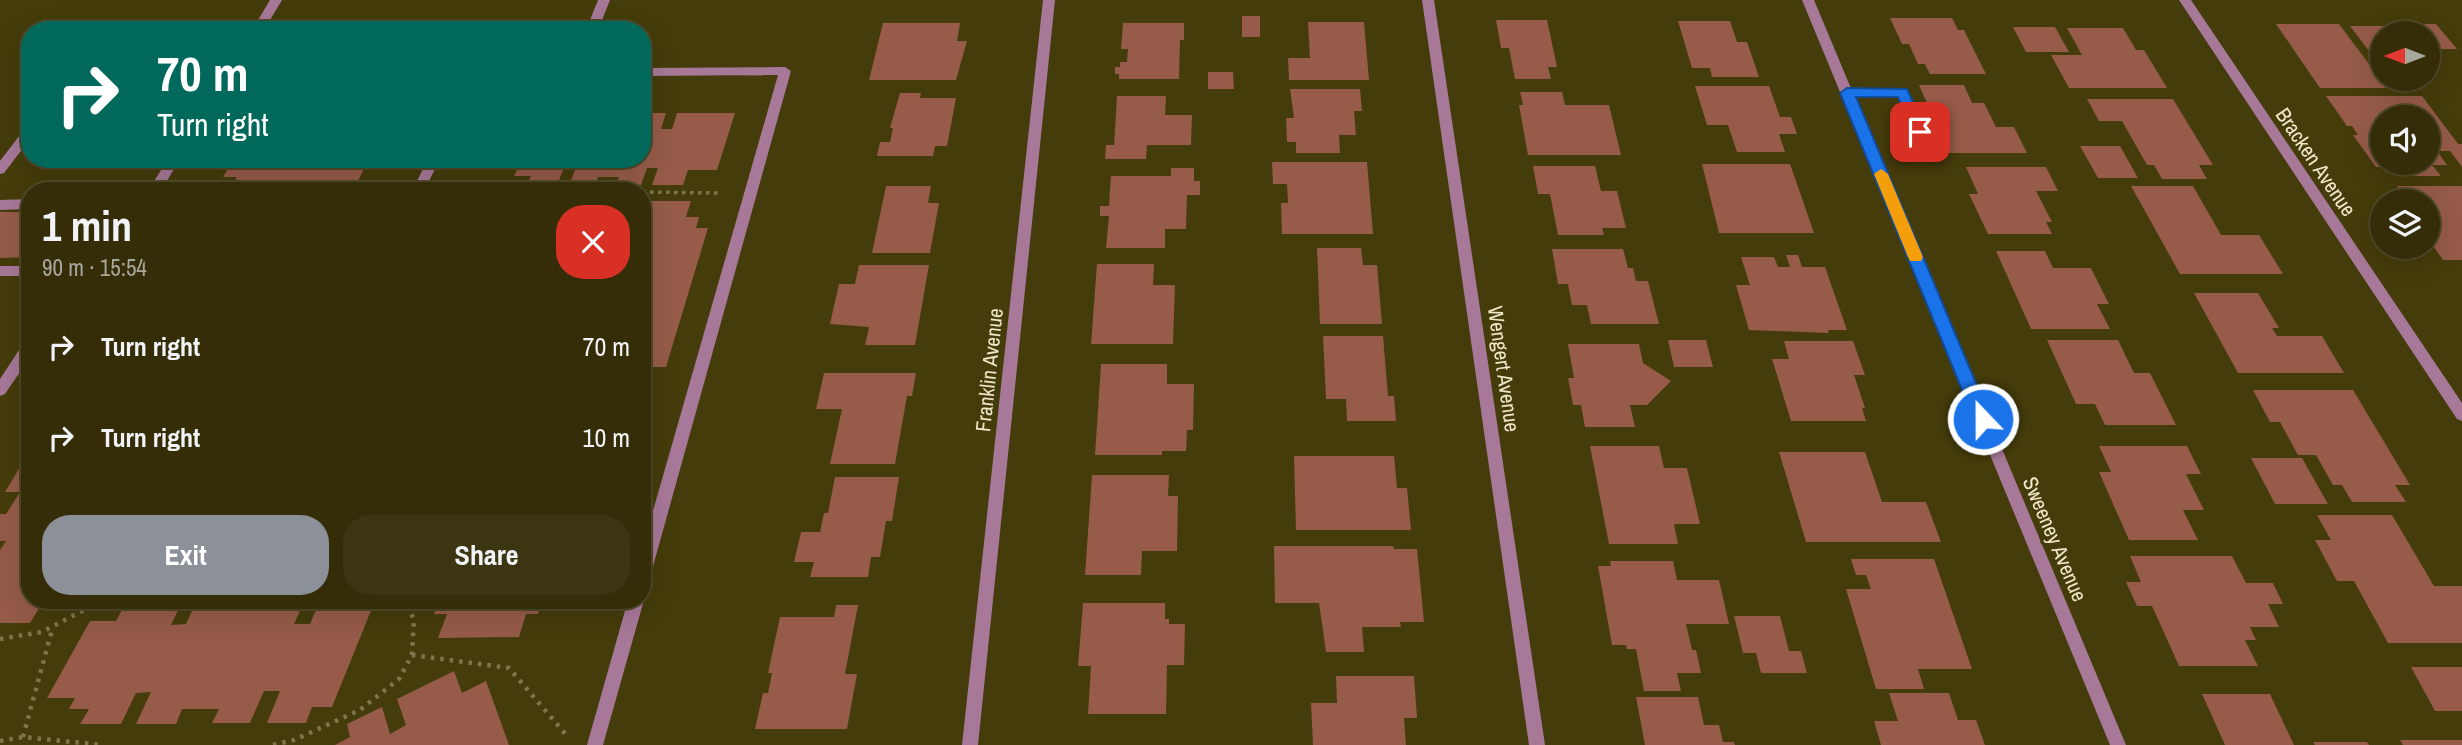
<!DOCTYPE html>
<html lang="en">
<head>
<meta charset="utf-8">
<style>
  body { margin:0; font-family:"Archivo Narrow",sans-serif; background:#3c3512; color:#f1f3f6; height:100vh; display:flex; flex-direction:column; font-size:26px; white-space:nowrap }
  * { box-sizing:border-box; margin:0 }
  p { font-size:23px; color:#a9a89c }
  .icon { flex:none; width:38px; height:38px; fill:none; stroke:currentColor; stroke-width:2; stroke-linecap:round; stroke-linejoin:round }
  .map { position:relative; flex:1; overflow:hidden }
  .sheet { position:absolute; left:21px; top:182px; width:630px; height:427px; display:flex; flex-direction:column; background:#342d08; border-radius:28px; box-shadow:0 7px 28px #0002,0 0 0 2px #4e4929 }
  .sheet>* { flex:none }
  .hud { position:absolute; left:21px; top:21px; width:630px; height:147px; border-radius:28px; box-shadow:0 7px 28px #0002,0 0 0 2px #4e4929; background:#00695c; color:#fff; overflow:hidden }
  .needle { width:46px; rotate:270deg }
  .fabs { position:absolute; left:2370px; top:21px; display:grid; gap:14px }
  .fabs a { display:grid; place-items:center; width:70px; height:70px; border-radius:50%; background:#342d08; box-shadow:0 7px 28px #0002,0 0 0 2px #4e4929; font-size:35px }
  .pin { position:absolute; display:grid; place-items:center; width:60px; height:60px; color:#fff; margin:-30px; border-radius:14px; box-shadow:0 4px 10px #0006 }
  .me { position:absolute; width:77px; margin:-38px; rotate:338deg; stroke-linejoin:round; filter:drop-shadow(0 0 5px #0008) }
  .turn { display:flex; align-items:center; gap:24px; height:147px; padding:0 21px; font-size:32px }
  .turn .icon { width:91px; height:91px; stroke-width:2.5 }
  .turn b { display:block; font-size:49px; line-height:60px }
  .round { display:grid; place-items:center; flex:none; width:74px; height:74px; border-radius:28px; background:#3c3512 }
  .overview { display:flex; align-items:center; justify-content:space-between; height:119px; padding:0 21px }
  h1 { font-size:42px; font-weight:800; line-height:52px }
  .button { display:flex; gap:14px; margin-top:auto; padding:14px 21px }
  .button a { flex:1; height:80px; border-radius:28px; background:#8c9099; color:#fff; font-size:28px; font-weight:800; line-height:80px; text-align:center }
  .button a+a { background:#3c3512; color:#f1f3f6 }
  ul { padding:0; list-style:none }
  li { display:flex; align-items:center; gap:21px; height:91px; padding:0 21px }
  li div { flex:1 }
  li b { display:block; font-size:26px }
  li em { font-style:normal }
  .map>svg:first-child { display:block }
  .building { fill:#965b49; fill-rule:evenodd }
  .lines { fill:none; stroke-linecap:round; stroke-linejoin:round }
  .path-far1 { stroke:#7e764b; stroke-width:3.5; stroke-dasharray:3.5 4.5; stroke-linecap:butt }
  .path { stroke:#7e764b; stroke-width:4.5; stroke-dasharray:3.5 6; stroke-linecap:butt }
  .lane { fill:#a77898; fill-rule:evenodd }
  .street { fill:#a77898; fill-rule:evenodd }
  .route { fill:#1a73e8; stroke:#114b97; stroke-width:2 }
  .slow { fill:#f59e0b }
  .labels { text-anchor:middle; dominant-baseline:central; stroke-width:7; stroke-linejoin:round; paint-order:stroke }
  .street-label { font-size:21px; fill:#eee8c9; stroke:#453c0b }
</style>
</head>
<body>
<div class="map">
<svg width="2462" height="745" viewBox="0 0 2462 745">
  <rect width="100%" height="100%" fill="#453c0b"/>
  <!-- building -->
  <path class="building" d="M1242,16H1260V37H1242Z
    M1890,18H1952L1958,30H1964L1986,74H1930L1925,64H1918L1909,44H1902Z
    M1496,20H1547L1557,67H1548L1551,79H1515L1509,48H1501Z
    M1678,21H1730L1737,42H1747L1759,77H1712L1710,68H1692Z
    M1308,22H1364L1369,80H1289L1288,58H1310Z
    M883,23H960L957,41H967L956,80H869Z
    M1123,23H1184V40H1180L1179,79H1119V74H1115V67H1120V62H1127L1128,49H1121Z
    M2276,24H2339L2369,64H2382V79H2399L2406,88H2320Z
    M2397,24H2436L2457,49H2427V33H2404Z
    M2350,26H2392L2398,33H2382V51H2369Z
    M2013,27H2055L2069,52H2026Z
    M2067,28H2123L2136,50H2144L2167,88H2069L2051,55H2082Z
    M1208,72H1233L1234,89H1208Z
    M1919,85H1964L1972,103H1984L1996,127H2014L2027,153H1949Z
    M1695,86H1769L1780,117H1791L1797,134H1779L1785,152H1737L1728,125H1707Z
    M1290,89H1360L1362,111H1354L1356,135H1339L1340,153H1296V142H1287L1286,118H1294Z
    M1520,92H1562L1565,105H1609L1621,155H1528L1519,105H1523Z
    M900,93H921L920,98H956L947,146H935L933,156H877L880,142H890L893,128H890Z
    M1117,96H1166L1165,115H1192L1191,145H1147L1146,159H1105L1106,145H1114Z
    M2326,96H2422L2458,144H2462V167L2450,151H2437L2447,165H2432L2441,176H2407L2400,167H2376L2353,135H2358L2352,126H2347ZM2382,117H2427V163H2382Z
    M2087,99H2173L2213,165H2199L2207,179H2162L2154,165H2147L2122,121H2099Z
    M642,113H666L661,129H672L677,113H735L717,170H688L683,185H652L658,168H647L641,185H616L619,177H598L595,185H569L576,168H564L557,185H527L531,176H514L517,170H501L506,159H642Z
    M2080,146H2120L2138,178H2098Z
    M234,159H369L353,191H229L237,177H223Z
    M1272,162H1367L1373,234H1282L1281,203H1288L1287,184H1273Z
    M1702,164H1790L1814,233H1719Z
    M1533,166H1595L1601,191H1617L1626,228H1602L1604,235H1558L1550,194H1538Z
    M1966,167H2046L2058,191H2036L2052,222H2046L2052,234H1988L1969,194H1978Z
    M1171,168H1194V181H1200V195H1187L1186,229H1165V248H1106L1109,216H1100V206H1109L1111,176H1171Z
    M886,186H931L928,203H939L930,253H872Z
    M2131,186H2193L2221,235H2259L2283,274H2180Z
    M2397,186H2462V260H2443L2427,237V201H2408Z
    M642,201H691L686,217H699L696,228H708L666,367H652L648,379H642Z
    M0,212H30V257L0,258Z
    M1317,248H1361L1363,265H1377L1382,324H1320Z
    M1552,249H1623L1628,268H1633L1636,281H1648L1659,324H1591L1587,305H1572L1568,284H1558Z
    M1996,251H2045L2053,268H2091L2109,304H2097L2110,329H2031Z
    M1786,255H1798L1802,267H1825L1847,330H1828L1829,333L1749,330L1736,285H1750L1741,257H1774L1778,267H1790Z
    M1097,264H1154L1153,285H1175L1173,344H1091Z
    M859,265H929L915,345H865L869,327L830,324L839,284H855Z
    M2194,293H2258L2279,328H2272L2277,336H2322L2344,373H2238Z
    M1323,336H1383L1388,396H1394L1396,421H1347L1346,399H1326Z
    M1668,340H1706L1713,367H1674Z
    M2047,340H2118L2134,373H2150L2176,425H2105L2095,404H2076Z
    M1784,341H1853L1865,375H1854L1865,408H1862L1866,421H1791L1772,359H1789Z
    M1568,344H1639L1643,363L1671,381L1647,405H1630L1635,427H1585L1581,405H1573L1568,378H1574Z
    M1101,364H1167V384H1194L1193,430H1187L1186,451H1162V455H1095Z
    M824,373H916L912,396H907L895,464H830L842,409H816Z
    M2253,390H2353L2410,485H2395L2406,502H2352L2342,485H2333L2316,455H2298L2280,422H2270Z
    M1590,446H1659L1664,468H1687L1700,524H1674L1678,544H1609Z
    M2099,446H2187L2201,474H2186L2204,510H2183L2198,540H2129L2099,472H2111Z
    M1779,452H1865L1882,502H1926L1941,542H1806Z
    M1294,456H1394L1397,488H1407L1411,530H1296Z
    M2251,458H2302L2328,504H2275Z
    M20,467H30V600H57L54,605H41L30,623H0V550L6,541H0V514H6L20,492H5Z
    M1092,475H1169L1168,496H1178L1177,551H1142L1141,575H1085Z
    M835,477H899L892,521H886L880,557H871L868,577H810L814,562H794L801,532H820L824,513H828Z
    M2317,515H2392L2434,586H2462V643H2388L2354,581H2337L2315,540H2331Z
    M1274,546H1393L1394,549H1417L1424,622H1400L1401,627H1362L1364,652H1326L1319,603H1275Z
    M2130,556H2232L2246,583H2273L2283,604H2268L2279,627H2250L2256,640H2245L2258,666H2179L2152,606H2137L2126,582H2141Z
    M1851,559H1934L1972,669H1918L1924,689H1876L1846,589H1871L1866,575H1856Z
    M1610,561H1673L1677,580H1719L1729,624H1686L1692,650H1696L1701,673H1677L1681,691H1644L1636,649H1627L1626,645H1612L1598,566H1611Z
    M145,600H183L171,625L186,624L197,600H234L231,609L265,608L269,600H305L294,624H310L320,600H358L354,609L372,608L332,707H312L306,723H267L280,691H264L250,723H212L219,709H182L176,724H136L151,692L136,693L121,724H80L89,709H69L75,698H47L90,621H116L122,610H140Z
    M439,600H542L538,614H526L519,637L438,638L447,614H434Z
    M1083,603H1165V619H1169V624H1185L1184,665H1167L1166,714H1088L1091,666H1078Z
    M836,605H858L845,674H857L847,729H755L763,693H768L772,673H768L780,617H834Z
    M1734,616H1780L1789,651H1801L1807,673H1761L1756,653H1743Z
    M2411,667H2462V711H2435Z
    M454,671L462,693L486,681L509,745H335L350,737L347,724L382,707L390,734L406,725L397,699Z
    M1336,676H1414L1417,718H1404L1406,745H1313L1311,703H1337Z
    M1889,693H1949L1958,720H1976L1985,745H1881L1874,721H1898Z
    M2202,694H2270L2294,745H2225Z
    M1636,697H1698L1704,725H1719L1723,742H1734L1735,745H1645Z
    M2400,740H2462V745H2403Z
    M2313,742H2367L2369,745H2315Z"/>
  <g class="lines">
    <!-- path-far1 -->
    <path class="path-far1" d="M448,190L530,191
      M642,192L722,193"/>
    <!-- path -->
    <path class="path" d="M0,639L42,632L103,600
      M412,655L509,668L568,737
      M23,737L52,630
      M0,741L23,737L103,745
      M273,745L294,740L360,710L399,679L412,655L414,619L403,600"/>
    <!-- lane -->
    <path class="lane" d="M270,0H282L264,30H252Z
      M598,0H610L598,30H586Z
      M785,67L791,71L650,577L648,582L642,584V549L778,75L642,76V68Z
      M1903,88L1909,92L1935,152L1933,155L1929,156L1923,152L1899,96L1847,97L1841,93L1847,89Z
      M30,126V139L4,173L0,174V161L26,127Z
      M168,159H180L161,191H148Z
      M428,159H440L424,191H412Z
      M30,199V209L0,210V200Z
      M0,266H30V276H0Z
      M30,340V357L5,394L0,396V379L25,341Z
      M642,596L644,600L603,745H587L628,600H642Z"/>
    <!-- street -->
    <path class="street" d="M1043,0H1055L978,745H962Z
      M1422,0H1434L1545,745H1529Z
      M1802,0H1814L2126,745H2110Z
      M2179,0H2191L2462,403V421L2457,419Z"/>
  </g>
  <!-- route -->
  <path class="route" d="M1847,88L1907,89L1927,132L1920,137L1915,136L1898,97H1856L1991,419L1988,424H1977L1974,419L1840,93Z"/>
  <!-- slow -->
  <path class="slow" d="M1881,169L1888,174L1923,257L1921,261H1910L1908,257L1874,174Z"/>
  <g class="labels">
    <!-- street labels -->
    <g class="street-label">
      <text transform="translate(2316 162) rotate(56)">Bracken Avenue</text>
      <text transform="translate(1504 369) rotate(82)">Wengert Avenue</text>
      <text transform="translate(989 370) rotate(-84)">Franklin Avenue</text>
      <text transform="translate(2055 539) rotate(67)">Sweeney Avenue</text>
    </g>
  </g>
</svg>
<div class="fabs">
<a><svg class="needle" viewBox="-14 -14 28 28"><path d="M0-13l5 13h-10z" fill="#e53935"/><path d="M0 13l5-13h-10z" fill="#a9a89c"/></svg></a>
<a><svg class="icon" aria-label="sound" viewBox="0 0 24 24"><path d="M4 9h4l5-4v14l-5-4H4zM17 9q2 3 0 6"/></svg></a>
<a><svg class="icon" aria-label="layers" viewBox="0 0 24 24"><path d="M12 4l9 5-9 5-9-5zM3 14l9 5 9-5"/></svg></a>
</div>
<div class="pin" style="left:1920px;top:132px;background:#d93025"><svg class="icon" aria-label="arrive" viewBox="0 0 24 24"><path d="M6 21V4h12l-3 4 3 4H6"/></svg></div>
<svg class="me" style="left:1983px;top:419px" viewBox="-20 -20 40 40"><circle r="17" fill="#1a73e8" stroke="#fff" stroke-width="3"/><path d="M0-11L8 9 0 5-8 9z" fill="#fff"/></svg>
<div class="hud">
<div class="turn"><svg class="icon" aria-label="right" viewBox="0 0 24 24"><path d="M7 20v-9h11M14 6l5 5-5 5"/></svg><div><b>70 m</b>Turn right</div></div>
</div>
<section class="sheet">
<div class="overview"><div><h1>1 min</h1><p>90 m · 15:54</p></div><a class="round" style="background:#d93025;color:#fff"><svg class="icon" aria-label="close" viewBox="0 0 24 24"><path d="M6 6l12 12M18 6L6 18"/></svg></a></div>
<ul>
<li><svg class="icon" aria-label="right" viewBox="0 0 24 24"><path d="M7 20v-9h11M14 6l5 5-5 5"/></svg><div><b>Turn right</b></div><em>70 m</em></li>
<li><svg class="icon" aria-label="right" viewBox="0 0 24 24"><path d="M7 20v-9h11M14 6l5 5-5 5"/></svg><div><b>Turn right</b></div><em>10 m</em></li>
</ul>
<div class="button"><a>Exit</a><a>Share</a></div>
</section>
</div>
</body>
</html>
